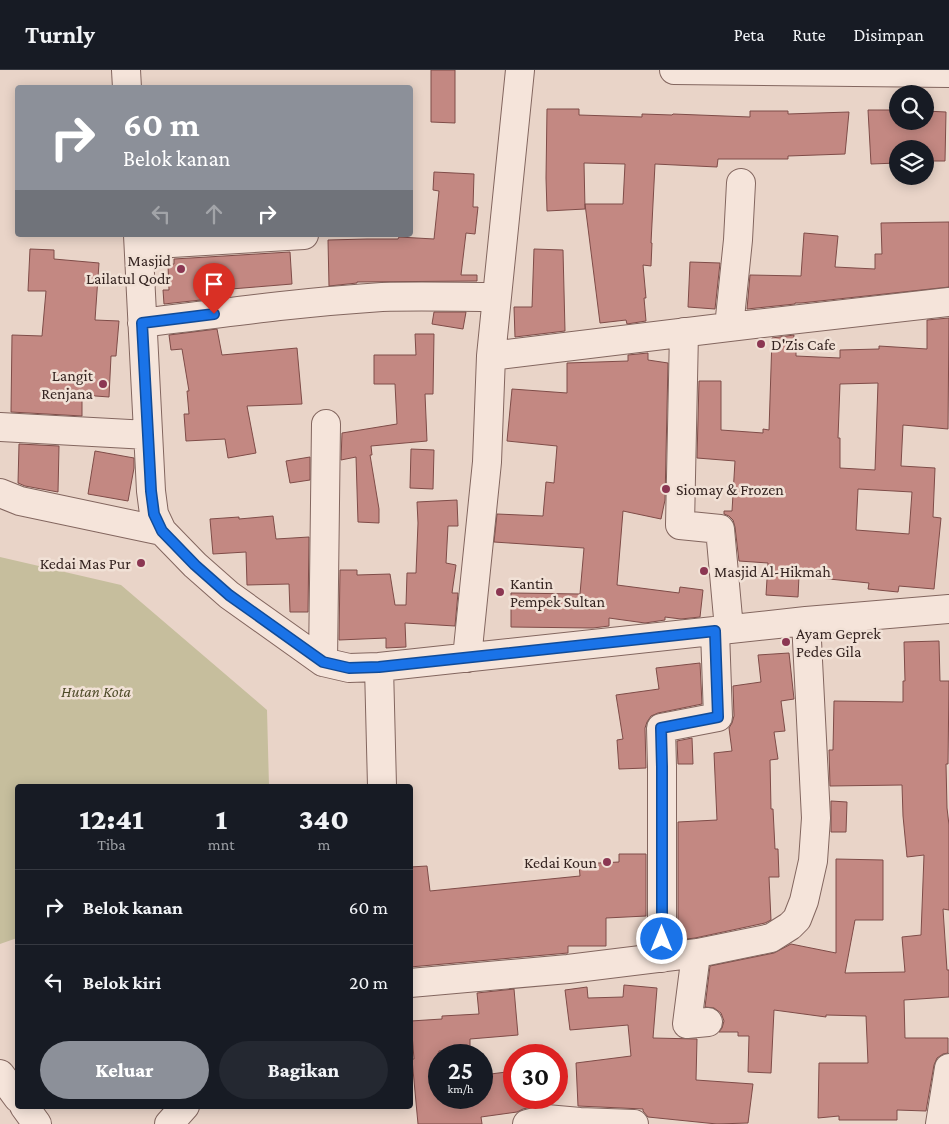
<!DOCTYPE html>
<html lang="id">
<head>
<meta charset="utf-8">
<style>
  body { margin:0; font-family:"Crimson Pro",serif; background:#242831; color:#f1f3f6; height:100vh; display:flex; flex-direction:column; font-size:19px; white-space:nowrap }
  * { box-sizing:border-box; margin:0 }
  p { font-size:16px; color:#9ea1a6 }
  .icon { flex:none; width:28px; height:28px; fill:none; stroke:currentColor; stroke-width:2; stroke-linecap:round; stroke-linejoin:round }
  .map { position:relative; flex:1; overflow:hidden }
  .sheet { position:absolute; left:15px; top:714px; width:398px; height:325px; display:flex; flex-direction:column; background:#171b24; border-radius:5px; box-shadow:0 2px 12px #0003 }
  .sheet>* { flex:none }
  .top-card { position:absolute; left:15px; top:15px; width:398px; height:152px; border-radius:5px; box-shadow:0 2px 12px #0003; background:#8c9099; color:#fff; overflow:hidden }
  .fabs { position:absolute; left:889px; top:15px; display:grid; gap:10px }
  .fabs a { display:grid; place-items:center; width:45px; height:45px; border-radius:50%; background:#171b24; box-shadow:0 2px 12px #0003; font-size:25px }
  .speed { position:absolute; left:428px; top:974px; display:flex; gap:10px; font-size:25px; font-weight:700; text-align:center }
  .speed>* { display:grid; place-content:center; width:65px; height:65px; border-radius:50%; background:#171b24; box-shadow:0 2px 12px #0003; line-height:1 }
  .speed small { font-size:12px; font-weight:400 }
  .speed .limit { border:8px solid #d22; background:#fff; color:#111 }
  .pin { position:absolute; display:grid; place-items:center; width:42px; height:42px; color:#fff; margin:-51px -21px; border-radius:50% 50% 50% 0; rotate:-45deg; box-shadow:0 0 5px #0007 }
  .pin .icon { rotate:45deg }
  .me { position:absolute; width:55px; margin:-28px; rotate:0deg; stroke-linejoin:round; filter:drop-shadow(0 0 4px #0008) }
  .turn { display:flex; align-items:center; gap:18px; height:105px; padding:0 25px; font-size:22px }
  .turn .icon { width:65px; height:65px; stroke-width:2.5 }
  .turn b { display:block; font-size:35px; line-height:42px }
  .lanes { display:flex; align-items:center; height:48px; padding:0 25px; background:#0003; justify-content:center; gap:25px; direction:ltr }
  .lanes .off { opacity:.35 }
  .eta { display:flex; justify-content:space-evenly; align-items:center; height:85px; text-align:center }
  .eta b { font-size:30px; font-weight:800; line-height:35px }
  .cta { display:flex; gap:10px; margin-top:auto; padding:10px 25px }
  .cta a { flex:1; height:58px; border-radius:30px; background:#8c9099; color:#fff; font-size:20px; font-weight:800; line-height:58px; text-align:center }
  .cta a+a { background:#242831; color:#f1f3f6 }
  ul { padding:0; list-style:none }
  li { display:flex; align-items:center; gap:15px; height:75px; padding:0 25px; border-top:1px solid #363941 }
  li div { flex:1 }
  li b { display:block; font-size:19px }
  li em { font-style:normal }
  header { display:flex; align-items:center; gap:30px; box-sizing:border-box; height:70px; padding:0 25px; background:#171b24; border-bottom:1px solid #363941 }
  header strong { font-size:24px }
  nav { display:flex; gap:28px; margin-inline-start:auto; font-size:18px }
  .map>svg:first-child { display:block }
  .green { fill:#c6be9d }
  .building { fill:#c38882; stroke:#7f4c48; fill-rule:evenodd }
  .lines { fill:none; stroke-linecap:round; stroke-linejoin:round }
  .minor-casing { stroke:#83665f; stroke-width:30 }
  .minor { stroke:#f5e4da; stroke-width:28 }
  .route-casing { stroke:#114b97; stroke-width:12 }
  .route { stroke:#1a73e8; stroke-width:9 }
  .poi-dot { fill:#8b3652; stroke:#f1e1d6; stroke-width:2 }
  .labels { text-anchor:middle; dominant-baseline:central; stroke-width:5; stroke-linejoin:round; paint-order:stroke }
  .poi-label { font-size:16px; fill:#352421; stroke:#f1e1d6; text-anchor:start }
  .park-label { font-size:16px; font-style:italic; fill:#4f4c2a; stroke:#f1e1d6 }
</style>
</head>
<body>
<header>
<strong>Turnly</strong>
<nav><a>Peta</a><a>Rute</a><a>Disimpan</a></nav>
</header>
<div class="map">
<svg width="949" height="1054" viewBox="0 0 949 1054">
  <rect width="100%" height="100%" fill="#e9d4c8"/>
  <!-- green -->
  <path class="green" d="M0,487L121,515L267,640L269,716H18L17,868L0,874Z"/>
  <!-- building -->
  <path class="building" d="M431,0H455V53L431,52Z
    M547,39H579V45L642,47V44L672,45L673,44L750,47V41H788V44L849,42L845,84L788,86V89H718L717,97L655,94L651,173H652L651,196L643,195L646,228H644L646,251L627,254L626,250L600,253L585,134H623L625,94L584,93L585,139L547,141L546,108Z
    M868,40H897L898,51H925V41L946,42L945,91H925V79H898V93L871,94Z
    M434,102L474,104L473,137H478L475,164L466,163L461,205H477V211L357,212V213L329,216L328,170L367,169H398L399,167L434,169L439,121L433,120Z
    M949,152V217L801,233H795V234L747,239L750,205L801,206L804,163L838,166L835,197L875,199V184H882L881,153Z
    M30,179L54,180V189L99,193L95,250L119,251L116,286H111L109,327L82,325V346L11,342L12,265L42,266L46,221H28Z
    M534,179L563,180L565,261L515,267L514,237H532Z
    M290,182L292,214L219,220V228L164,234L163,220H169L168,195L174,194V189Z
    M690,192L720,193L715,239L688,237Z
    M434,242H466L463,259L432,254Z
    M949,248L948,359L903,355L901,396L935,398L933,447L941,448L934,519L899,516L898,522L868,519L869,513L799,506L798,527L766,525L768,493L739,491L735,457L733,450L729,446L724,444V441H732L735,391L697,388L699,311H721V360L763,363V359L769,360L772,268L794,265L793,278H796V286L840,288V280L879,279V276L927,279V250ZM878,313L875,400L840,398V368H838L840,314ZM858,419L912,422L909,464L856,460Z
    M217,259L222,285L297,278L302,334L247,336L256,383L228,388L225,369L186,371L184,344H189L187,321H189L182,279L171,280L169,265Z
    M415,264H434L433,324H425L427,371L371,376L372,385H370L379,439V453L358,452L356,387L341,390L342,363L397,354L395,314H374V285H416Z
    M648,283V290L668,293L665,430L661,449L623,441L617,515L679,523L680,517L703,520L700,547L681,549L665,547V550L645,553L609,548V556L593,558L511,557V523L580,524L584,478L494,472L497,444L543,446L546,412L554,413L557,376L507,371L512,319L567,323V293L628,291V285Z
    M19,374L59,376L58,422L25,416L18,413Z
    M411,379L434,380L433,419L410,418Z
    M95,381L134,388V398L128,431L88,424Z
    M310,387V410L290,413L286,391Z
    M457,430L458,456H448L446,493L456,495L452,523H458L455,556L405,553L406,577L386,578V568L339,570L340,500H357V505L390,504L395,535H406L407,503H416L418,453L417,432Z
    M273,446L276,469L309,467L308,542H290L289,514L247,515L246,482L213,484L210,449L239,447V449Z
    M939,571L940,611H949L948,694H946L947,738L949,755V840L943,839L947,900H949V927L904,930L905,968H948V983L943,984L937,988L934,995L926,1041L897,1040V1050H839V1046L818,1048L819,993H868L866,946L826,945V947L774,940L771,1003L748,1002L749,966H738V962H719L722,958L724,951L721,943L714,938L705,937L710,896L774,883L791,874L836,883V789L883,790V850H855L845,903L905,902L902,867L921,865L924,785L907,787L903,746L902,715L830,716L829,680H833L834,631L903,632V611H905L904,572Z
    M789,583L794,629L781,631L785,661L774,662L778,689L770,690L771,739H773L775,779H778L779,807H769L771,850L765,853L695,868L678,870V752L717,750L714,683L732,681L729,658L732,653L734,646L733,616L761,612L758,585Z
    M700,593L702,634L658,643L651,646L647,652L645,658L646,698L619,699L617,670L623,669L616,625L659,619L656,598Z
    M692,668L693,694H678L677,671Z
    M831,731L847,732L846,762H831Z
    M619,784H646V846L606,848V876H568V883L410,897V797L427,796L430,821L580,806L579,794L619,792Z
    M624,915L657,918L653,968L697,969L696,1010L753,1014L748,1053L717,1054L648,1047L643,1041V1039L578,1036L576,993L631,986L628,955L570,960L565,920L587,917L588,928L623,927Z
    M514,919L518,965L470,969V979L439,981V1028H485L483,1005L514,1001V1028H534L535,1036L523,1039L517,1042L481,1047L482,1054H418L412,989H414L411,951L442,949V946L479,944L477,923Z"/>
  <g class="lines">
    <defs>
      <path id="minor" d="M126,0L127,18
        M674,0L949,3
        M138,165L151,421L154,444L162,461L195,495L229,525L323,592L349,598L379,597L806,551L949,539
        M139,175L304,165
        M142,253C222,243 302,232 382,227C420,226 459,227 497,227
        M729,257L738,170L741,113
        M684,262L680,455L720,459L729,559
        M491,286L729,257L949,232
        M0,357L148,365
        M0,423L20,431L162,461
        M467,588L487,392L491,286L520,0
        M323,592L326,354
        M379,597L382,716
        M696,884L687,954L708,952
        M662,888V697L661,658L718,647L715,561
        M410,913L568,899L698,883L771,868L790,856L797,849L804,831L813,791L816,748L806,551
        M0,1004L18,1028
        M24,1036L37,1054
        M169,1054L185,1036
        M527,1054L546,1049L580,1052L634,1054
        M940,1054L949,998"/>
    </defs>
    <!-- minor casing -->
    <use href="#minor" class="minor-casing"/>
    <!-- minor -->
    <use href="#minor" class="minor"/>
  </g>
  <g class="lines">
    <defs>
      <path id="route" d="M214,244L142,253L151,421L154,444L162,461L195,495L229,525L323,592L349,598L379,597L715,561L718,647L661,658L662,697V869"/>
    </defs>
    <!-- route casing -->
    <use href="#route" class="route-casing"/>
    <!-- route -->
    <use href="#route" class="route"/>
  </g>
  <!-- markers -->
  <g class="poi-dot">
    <circle cx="181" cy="199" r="5"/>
    <circle cx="761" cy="274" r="5"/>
    <circle cx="103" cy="314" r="5"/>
    <circle cx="666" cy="419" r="5"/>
    <circle cx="141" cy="493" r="5"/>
    <circle cx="704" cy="501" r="5"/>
    <circle cx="500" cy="522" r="5"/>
    <circle cx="786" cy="572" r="5"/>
    <circle cx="607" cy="792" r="5"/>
  </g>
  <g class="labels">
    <!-- poi labels -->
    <g class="poi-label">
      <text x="171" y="190" text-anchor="end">Masjid<tspan x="171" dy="18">Lailatul Qodr</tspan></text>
      <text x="771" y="274">D'Zis Cafe</text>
      <text x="93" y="305" text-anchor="end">Langit<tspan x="93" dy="18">Renjana</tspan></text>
      <text x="676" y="419">Siomay &amp; Frozen</text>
      <text x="131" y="493" text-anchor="end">Kedai Mas Pur</text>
      <text x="714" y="501">Masjid Al-Hikmah</text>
      <text x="510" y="513">Kantin<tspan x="510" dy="18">Pempek Sultan</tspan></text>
      <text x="796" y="563">Ayam Geprek<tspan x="796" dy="18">Pedes Gila</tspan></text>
      <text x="597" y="792" text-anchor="end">Kedai Koun</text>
    </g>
    <!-- park labels -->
    <g class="park-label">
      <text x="96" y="621">Hutan Kota</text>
    </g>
  </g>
</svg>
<div class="fabs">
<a><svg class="icon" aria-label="search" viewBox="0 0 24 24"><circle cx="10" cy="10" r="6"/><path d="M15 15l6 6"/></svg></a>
<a><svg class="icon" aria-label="layers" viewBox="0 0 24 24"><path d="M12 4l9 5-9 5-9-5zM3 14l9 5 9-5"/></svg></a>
</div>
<div class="speed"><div>25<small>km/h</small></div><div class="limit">30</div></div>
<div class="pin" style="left:214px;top:244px;background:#d93025"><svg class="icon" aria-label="arrive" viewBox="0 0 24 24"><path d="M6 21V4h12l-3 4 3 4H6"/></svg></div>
<svg class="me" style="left:662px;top:869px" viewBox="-20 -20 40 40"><circle r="17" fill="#1a73e8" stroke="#fff" stroke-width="3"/><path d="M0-11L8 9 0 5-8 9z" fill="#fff"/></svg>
<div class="top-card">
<div class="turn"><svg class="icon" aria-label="right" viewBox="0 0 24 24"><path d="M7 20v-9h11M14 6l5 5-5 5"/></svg><div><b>60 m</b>Belok kanan</div></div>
<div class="lanes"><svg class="icon off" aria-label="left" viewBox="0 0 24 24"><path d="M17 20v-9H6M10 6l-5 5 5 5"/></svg><svg class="icon off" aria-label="ahead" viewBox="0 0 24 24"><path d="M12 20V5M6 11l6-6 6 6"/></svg><svg class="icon" aria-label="right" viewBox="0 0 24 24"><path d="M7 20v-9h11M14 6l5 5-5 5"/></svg></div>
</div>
<section class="sheet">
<div class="eta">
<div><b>12:41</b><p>Tiba</p></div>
<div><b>1</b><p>mnt</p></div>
<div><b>340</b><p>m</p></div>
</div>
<ul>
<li><svg class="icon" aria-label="right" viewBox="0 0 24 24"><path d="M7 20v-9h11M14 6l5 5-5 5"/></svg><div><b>Belok kanan</b></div><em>60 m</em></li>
<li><svg class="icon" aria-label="left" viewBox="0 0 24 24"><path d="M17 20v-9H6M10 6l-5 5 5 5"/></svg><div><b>Belok kiri</b></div><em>20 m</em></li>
</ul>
<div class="cta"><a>Keluar</a><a>Bagikan</a></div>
</section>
</div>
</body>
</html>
